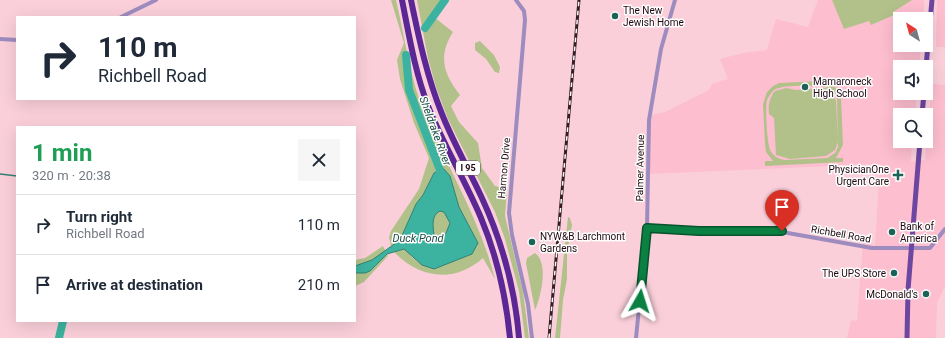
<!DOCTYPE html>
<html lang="en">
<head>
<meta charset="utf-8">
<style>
  body { margin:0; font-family:Roboto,sans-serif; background:#f6f6f7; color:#1f2937; height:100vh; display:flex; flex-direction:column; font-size:15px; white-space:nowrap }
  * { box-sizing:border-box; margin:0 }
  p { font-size:13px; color:#747a83 }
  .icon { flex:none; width:22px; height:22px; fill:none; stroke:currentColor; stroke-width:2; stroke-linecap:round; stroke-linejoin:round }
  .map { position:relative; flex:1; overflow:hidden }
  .drawer { position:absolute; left:16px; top:126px; width:340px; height:196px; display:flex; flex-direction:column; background:#fff; border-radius:0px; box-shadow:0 4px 16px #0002 }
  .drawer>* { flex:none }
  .top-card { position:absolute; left:16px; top:16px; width:340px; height:84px; border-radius:0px; box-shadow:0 4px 16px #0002; background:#fff; color:#1f2937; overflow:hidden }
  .needle { width:26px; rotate:324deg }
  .controls { position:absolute; left:893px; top:12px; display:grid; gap:8px }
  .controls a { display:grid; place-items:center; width:40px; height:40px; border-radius:0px; background:#fff; box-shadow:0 4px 16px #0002; font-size:20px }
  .pin { position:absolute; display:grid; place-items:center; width:34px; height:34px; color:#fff; margin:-41px -17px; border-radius:50% 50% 50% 0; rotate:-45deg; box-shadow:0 0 4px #0007 }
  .pin .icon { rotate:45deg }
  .me { position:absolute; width:44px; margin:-22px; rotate:6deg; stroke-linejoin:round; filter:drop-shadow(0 0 3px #0008) }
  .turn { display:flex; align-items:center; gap:14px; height:84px; padding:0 16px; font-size:18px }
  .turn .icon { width:52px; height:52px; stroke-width:2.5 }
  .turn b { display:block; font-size:28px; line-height:34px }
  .round { display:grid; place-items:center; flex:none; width:42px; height:42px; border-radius:0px; background:#f6f6f7 }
  .head { display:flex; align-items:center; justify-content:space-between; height:68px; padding:0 16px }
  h1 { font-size:24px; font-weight:700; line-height:30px; color:#1e9e55 }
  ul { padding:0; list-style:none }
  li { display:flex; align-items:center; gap:12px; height:60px; padding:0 16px; border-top:1px solid #e0e1e3 }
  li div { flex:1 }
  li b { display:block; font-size:15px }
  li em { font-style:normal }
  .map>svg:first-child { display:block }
  .built { fill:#fdbecf }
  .green { fill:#b2c18a; fill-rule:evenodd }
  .water { fill:#3cb3a0; stroke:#338075; fill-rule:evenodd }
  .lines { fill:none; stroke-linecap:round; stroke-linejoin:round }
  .stream { stroke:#338075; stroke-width:1.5 }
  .river { stroke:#3cb3a0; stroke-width:8 }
  .tertiary { stroke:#9e8cbf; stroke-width:4 }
  .primary { stroke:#6c46a1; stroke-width:5 }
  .motorway { stroke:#5b2794; stroke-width:6 }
  .rail-casing { stroke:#361d25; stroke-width:3 }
  .rail { stroke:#fdfdfd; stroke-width:1.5; stroke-dasharray:4.5; stroke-linecap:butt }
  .route-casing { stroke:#07532c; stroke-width:10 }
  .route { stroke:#0b8043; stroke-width:7 }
  .poi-dot { fill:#1b6358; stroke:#fdfdfd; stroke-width:1.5 }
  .labels { text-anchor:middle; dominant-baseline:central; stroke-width:3; stroke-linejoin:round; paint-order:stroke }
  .shield { fill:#fdfdfd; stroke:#625257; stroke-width:1 }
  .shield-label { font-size:9px; font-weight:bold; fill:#1f0810 }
  .poi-label { font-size:10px; fill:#1f0810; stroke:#fdfdfd; text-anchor:start }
  .street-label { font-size:10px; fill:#1f0810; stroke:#fdfdfd }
  .water-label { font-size:11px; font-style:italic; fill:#1c4e46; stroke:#fdfdfd }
</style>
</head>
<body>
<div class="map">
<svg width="945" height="338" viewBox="0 0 945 338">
  <rect width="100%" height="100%" fill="#facfda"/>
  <!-- built -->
  <path class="built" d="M818,0H924L923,19H900V45H921L919,67H900V93H917L915,115H900V141H912L911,162L925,160L932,84L945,85V286L937,303L936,338H847L851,320L857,321L863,243L875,245L880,164L648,174L650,115L665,112L709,90L712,84L728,79L720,59L743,53L767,50L776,19L808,27Z
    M937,0H945V47H936Z"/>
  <!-- green -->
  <path class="green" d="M391,0H396C405,38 410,79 425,115C449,170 480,220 495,279L483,258C455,283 420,279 394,252L404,249C409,251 409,255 413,258C419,264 426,266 434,269L478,243L459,207L450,176L440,170L434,173L423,195L416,204L400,240L391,246L389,237L391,231L419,189L429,158L414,123L400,79L397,60L404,43Z
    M417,0H448L434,17L453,32C438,56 443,73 460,95L451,106L459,122L478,143L482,168L495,186L507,189L505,216L523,292L529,338H525L519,291L505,239L495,212L448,119L436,87L428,58Z
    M832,0H912L893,12L894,15L871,25L869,21L844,29Z
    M480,41L494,55L500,67L499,73L495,72L486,59L475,50V43Z
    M821,81L835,87L841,97L843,145L836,158H843V162L765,166V161H773L766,152L765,144L763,104L767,92L773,86L779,83ZM821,86L831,89L837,98L838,147L835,153L827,158L785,160C778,159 773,156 770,150C767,142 765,109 767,100C769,96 771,93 774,90C784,84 809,86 821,86Z
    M786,88L796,90L827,88L832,92L836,101L838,142L835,150L826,156L790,159L776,155L774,118L769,114C768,106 769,98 775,91Z
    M439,210L444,211L450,223L446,233L440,238L433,235C433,226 431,215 439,210Z
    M568,217L570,218L572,225L567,254V279L563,300L560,338H555Z
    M383,246L388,256L364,282L355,286V260L365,258Z
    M535,253C549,263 541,297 535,310L526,263L527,258Z"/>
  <!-- water -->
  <path class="water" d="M443,168L450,176L459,207L478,243L472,254L434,269L422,265L404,249L387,254L370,271L365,273H355V266L372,260L400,240L416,204L423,195L434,173ZM440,211L444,212L450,223L446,233L440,238L434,235C433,226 431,215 440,211Z"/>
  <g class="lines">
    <!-- stream -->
    <path class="stream" d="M0,174L17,176"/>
    <!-- river -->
    <path class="river" d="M425,28L445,0
      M406,55L409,90L440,170L439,180
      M59,338L63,321"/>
    <!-- tertiary -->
    <path class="tertiary" d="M516,0L524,11L525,20L509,213L512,235L528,304L532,338
      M121,17L156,0
      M0,39L17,40
      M647,228L699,231L771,230L872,248H930L945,229
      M636,338L647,228L649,120L661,49L675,0"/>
    <!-- primary -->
    <path class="primary" d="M926,67L932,0
      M922,115L924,93
      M907,338L908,290L920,141"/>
    <!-- motorway -->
    <path class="motorway" d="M402,0C409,35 415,72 428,106C443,144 465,180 481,218C497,256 506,297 510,338
      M411,0C419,39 427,77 442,114C453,142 468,168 481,196C502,241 515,288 519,338"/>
    <defs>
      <path id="rail" d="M549,338L579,0"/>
    </defs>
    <!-- rail casing -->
    <use href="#rail" class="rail-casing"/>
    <!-- rail -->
    <use href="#rail" class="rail"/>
  </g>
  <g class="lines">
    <defs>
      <path id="route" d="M640,301L647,228L699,231H782"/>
    </defs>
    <!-- route casing -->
    <use href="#route" class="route-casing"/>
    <!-- route -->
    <use href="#route" class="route"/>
  </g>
  <!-- markers -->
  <g class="poi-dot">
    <circle cx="615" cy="16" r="4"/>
    <circle cx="805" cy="87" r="4"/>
    <path d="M896 169h4v4h4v4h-4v4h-4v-4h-4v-4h4z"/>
    <circle cx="892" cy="232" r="4"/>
    <circle cx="532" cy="242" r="4"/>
    <circle cx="894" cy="273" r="4"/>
    <circle cx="926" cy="294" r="4"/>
  </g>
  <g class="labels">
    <!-- shield labels -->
    <rect class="shield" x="456" y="161" width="24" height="14" rx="3"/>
    <g class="shield-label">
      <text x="468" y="168">I 95</text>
    </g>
    <!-- poi labels -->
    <g class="poi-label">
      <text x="623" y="10">The New<tspan x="623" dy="12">Jewish Home</tspan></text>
      <text x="813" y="81">Mamaroneck<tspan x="813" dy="12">High School</tspan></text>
      <text x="889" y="169" text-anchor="end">PhysicianOne<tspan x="889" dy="12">Urgent Care</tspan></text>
      <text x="900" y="226">Bank of<tspan x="900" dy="12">America</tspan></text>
      <text x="540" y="236">NYW&amp;B Larchmont<tspan x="540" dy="12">Gardens</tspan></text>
      <text x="886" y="273" text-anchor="end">The UPS Store</text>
      <text x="918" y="294" text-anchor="end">McDonald's</text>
    </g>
    <!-- street labels -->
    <g class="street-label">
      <text transform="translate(504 168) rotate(-85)">Harmon Drive</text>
      <text transform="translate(640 168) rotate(-89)">Palmer Avenue</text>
      <text transform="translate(841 234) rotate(10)">Richbell Road</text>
    </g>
    <!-- water labels -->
    <g class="water-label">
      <text transform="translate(435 131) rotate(70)">Sheldrake River</text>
      <text x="418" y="238">Duck Pond</text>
    </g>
  </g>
</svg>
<div class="controls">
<a><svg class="needle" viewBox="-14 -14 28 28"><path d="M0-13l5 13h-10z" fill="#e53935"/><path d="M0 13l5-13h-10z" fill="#747a83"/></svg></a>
<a><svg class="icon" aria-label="sound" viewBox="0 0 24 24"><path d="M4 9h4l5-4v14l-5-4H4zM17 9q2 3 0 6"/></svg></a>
<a><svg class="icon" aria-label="search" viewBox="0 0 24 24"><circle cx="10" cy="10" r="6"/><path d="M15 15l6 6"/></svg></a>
</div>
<div class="pin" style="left:782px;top:231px;background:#d93025"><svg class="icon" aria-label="arrive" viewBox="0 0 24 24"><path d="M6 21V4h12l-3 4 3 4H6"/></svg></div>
<svg class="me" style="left:640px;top:301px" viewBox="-20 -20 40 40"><path d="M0-17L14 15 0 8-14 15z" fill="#0b8043" stroke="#fff" stroke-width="4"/></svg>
<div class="top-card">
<div class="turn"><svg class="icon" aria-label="right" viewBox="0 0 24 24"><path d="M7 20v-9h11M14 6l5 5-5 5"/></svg><div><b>110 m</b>Richbell Road</div></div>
</div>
<section class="drawer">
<div class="head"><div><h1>1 min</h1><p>320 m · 20:38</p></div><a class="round"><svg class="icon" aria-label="close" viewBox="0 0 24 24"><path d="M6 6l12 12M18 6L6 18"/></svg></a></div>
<ul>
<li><svg class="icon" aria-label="right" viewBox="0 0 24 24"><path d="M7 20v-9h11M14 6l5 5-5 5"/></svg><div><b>Turn right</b><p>Richbell Road</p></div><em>110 m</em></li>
<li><svg class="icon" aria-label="arrive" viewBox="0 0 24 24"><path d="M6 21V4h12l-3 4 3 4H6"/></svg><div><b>Arrive at destination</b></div><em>210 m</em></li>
</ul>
</section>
</div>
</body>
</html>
